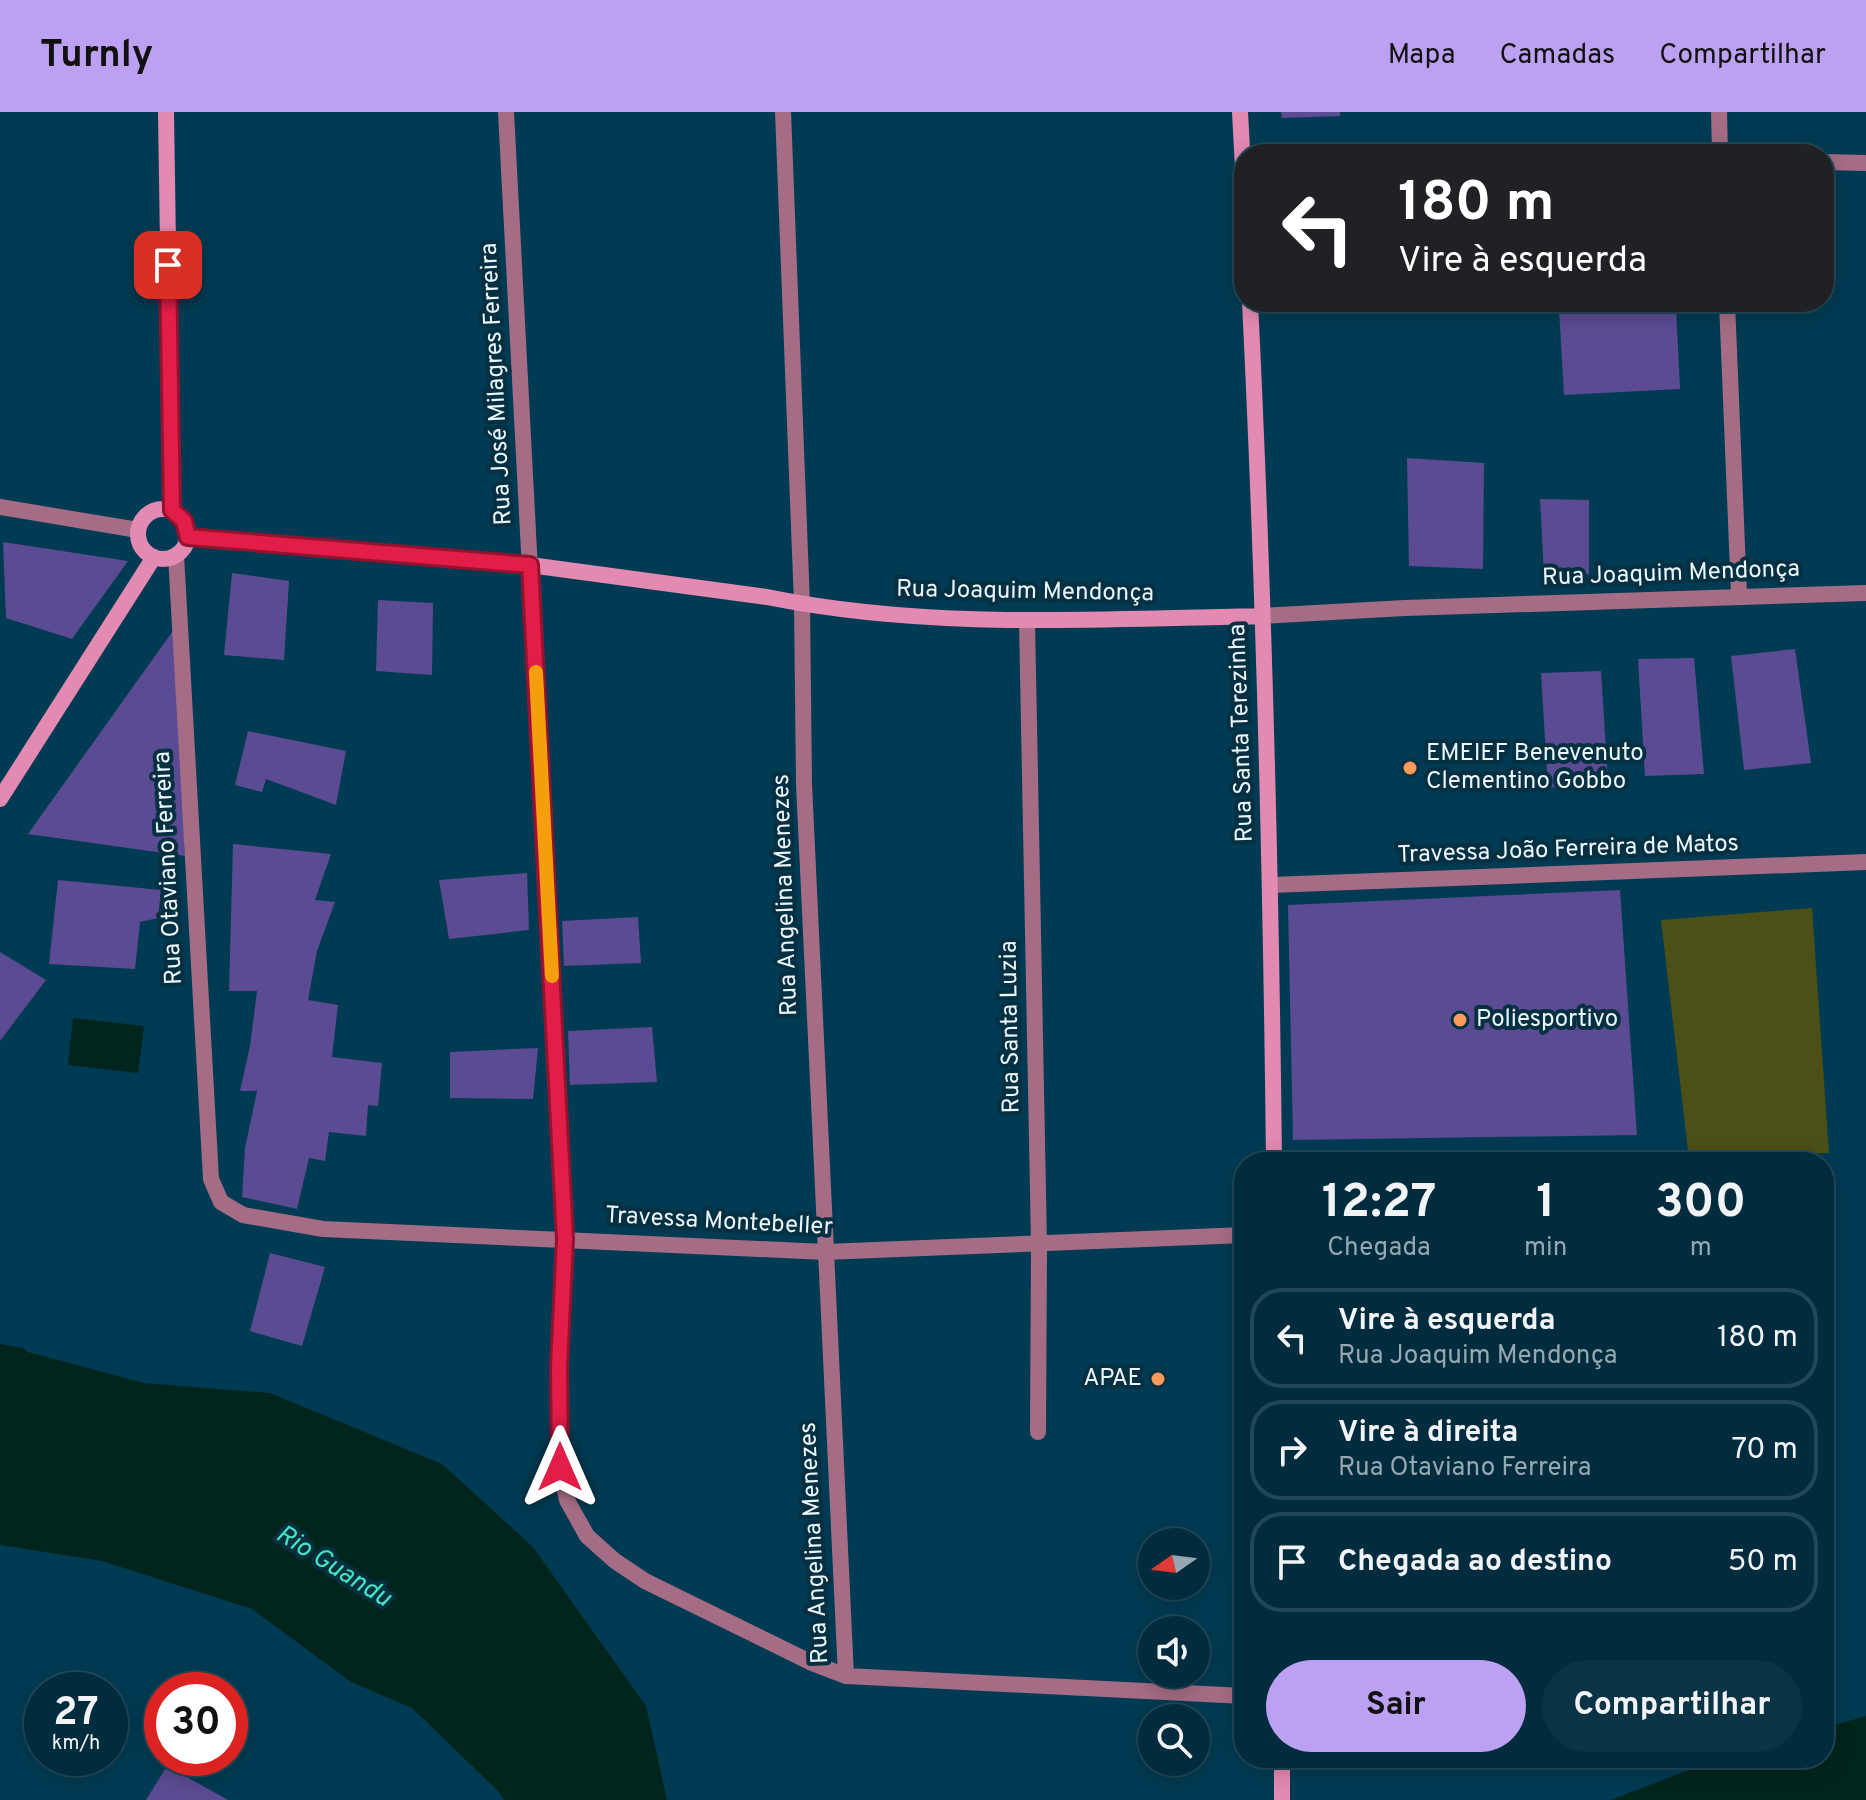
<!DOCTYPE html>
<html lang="pt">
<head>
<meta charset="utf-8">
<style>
  body { margin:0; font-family:Overpass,sans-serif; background:#0a3445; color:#f1f3f6; height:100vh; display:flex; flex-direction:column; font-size:30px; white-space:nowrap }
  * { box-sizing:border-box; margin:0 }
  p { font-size:26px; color:#95a7b0 }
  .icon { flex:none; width:44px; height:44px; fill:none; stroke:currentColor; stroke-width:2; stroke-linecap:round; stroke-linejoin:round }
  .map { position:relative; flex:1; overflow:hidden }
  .details { position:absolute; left:1234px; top:1040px; width:600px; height:616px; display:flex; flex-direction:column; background:#002c3e; border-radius:32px; box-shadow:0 4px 20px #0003,0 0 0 2px #224858 }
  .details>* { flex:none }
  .guide { position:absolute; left:1234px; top:32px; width:600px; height:168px; border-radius:32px; box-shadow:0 4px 20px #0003,0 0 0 2px #224858; background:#202124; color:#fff; overflow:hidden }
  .needle { width:52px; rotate:256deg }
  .tools { position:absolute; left:1138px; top:1416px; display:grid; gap:16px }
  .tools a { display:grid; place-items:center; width:72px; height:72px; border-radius:50%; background:#002c3e; box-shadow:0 4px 20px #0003,0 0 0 2px #224858; font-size:40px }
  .speed { position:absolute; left:24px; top:1560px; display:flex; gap:16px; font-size:40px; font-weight:700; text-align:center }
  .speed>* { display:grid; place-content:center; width:104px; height:104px; border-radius:50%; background:#002c3e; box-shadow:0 4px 20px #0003,0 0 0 2px #224858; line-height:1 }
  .speed small { font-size:20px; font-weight:400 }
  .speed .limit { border:12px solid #d22; background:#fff; color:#111 }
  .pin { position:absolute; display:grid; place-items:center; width:68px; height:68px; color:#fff; margin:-34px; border-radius:16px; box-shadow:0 4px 12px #0006 }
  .me { position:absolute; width:88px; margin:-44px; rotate:0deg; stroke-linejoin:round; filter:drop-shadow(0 0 6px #0008) }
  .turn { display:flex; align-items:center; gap:28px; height:168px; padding:0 32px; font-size:36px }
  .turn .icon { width:104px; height:104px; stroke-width:2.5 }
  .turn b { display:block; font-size:56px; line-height:68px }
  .eta { display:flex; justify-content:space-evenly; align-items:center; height:136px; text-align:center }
  .eta b { font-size:48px; font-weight:700; line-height:56px }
  .primary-button { display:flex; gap:16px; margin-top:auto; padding:16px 32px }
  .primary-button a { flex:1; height:92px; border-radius:48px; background:#bca0f2; color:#111; font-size:32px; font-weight:700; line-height:92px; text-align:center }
  .primary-button a+a { background:#0a3445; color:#f1f3f6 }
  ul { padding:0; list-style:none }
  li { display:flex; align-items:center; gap:24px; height:100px; margin:0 16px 12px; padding:0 16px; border:4px solid #224858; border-radius:32px }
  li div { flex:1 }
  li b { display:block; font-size:30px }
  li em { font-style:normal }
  header { display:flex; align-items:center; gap:48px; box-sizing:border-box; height:112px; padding:0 40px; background:#bca0f2; color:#111 }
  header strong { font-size:38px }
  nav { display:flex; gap:44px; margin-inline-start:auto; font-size:28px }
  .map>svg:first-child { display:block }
  .green { fill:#4c4f16 }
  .water { fill:#01251c }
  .building { fill:#5b4b92 }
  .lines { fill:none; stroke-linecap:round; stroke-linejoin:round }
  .street { stroke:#a56d85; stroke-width:16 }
  .secondary { stroke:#e38ab2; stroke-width:16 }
  .route-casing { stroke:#92132f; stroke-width:20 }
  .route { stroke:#e11d48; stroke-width:14 }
  .slow { stroke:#f59e0b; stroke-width:14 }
  .poi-dot { fill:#ff9b5a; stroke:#053042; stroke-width:3 }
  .labels { text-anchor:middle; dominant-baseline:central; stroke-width:8; stroke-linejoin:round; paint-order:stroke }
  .street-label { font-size:24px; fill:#ecf6fc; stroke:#053042 }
  .poi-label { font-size:24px; fill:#ecf6fc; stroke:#053042; text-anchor:start }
  .water-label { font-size:26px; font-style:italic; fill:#46e6bd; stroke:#053042 }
</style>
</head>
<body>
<header>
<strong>Turnly</strong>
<nav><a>Mapa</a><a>Camadas</a><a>Compartilhar</a></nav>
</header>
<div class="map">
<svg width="1866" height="1688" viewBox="0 0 1866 1688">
  <rect width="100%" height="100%" fill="#003b53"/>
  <!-- green -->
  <path class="green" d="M1812,796L1829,1041L1689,1047L1661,808Z"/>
  <!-- water -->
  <path class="water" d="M73,906L144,914L138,961L68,953Z
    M0,1232L23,1236L28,1240L144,1271L270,1281L442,1352L533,1435L646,1594L667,1688H504L499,1680L412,1596L351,1570L252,1497L102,1449L0,1433Z
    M1866,1604V1688H1611L1719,1646H1824V1616Z"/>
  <!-- building -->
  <path class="building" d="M1281,0H1340V4L1282,6Z
    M1676,195L1680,277L1564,283L1559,197Z
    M1407,346L1484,351L1483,457L1409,454Z
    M1540,387L1589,388V462L1544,464Z
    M3,430L128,449L72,527L6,506Z
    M232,461L289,469L284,548L224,543Z
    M378,488L433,491L432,563L376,559Z
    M177,513L185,744L28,722Z
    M1795,537L1811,651L1744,658L1731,544Z
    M1694,546L1704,662L1645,664L1638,547Z
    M1601,559L1608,669L1548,676L1541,561Z
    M248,619L346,639L336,693L266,667L262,680L235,673Z
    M233,732L331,742L315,788L335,790L317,839L308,888L338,893L332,945L382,951L378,994L368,993L366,1024L329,1020L325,1049L309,1046L297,1097L242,1085L245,1036L257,979H240L250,934L257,879H229Z
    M527,761L529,818L449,827L439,768Z
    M58,768L161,778L158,806L140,810L135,857L49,852Z
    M1620,778L1637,1023L1293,1028L1288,793Z
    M638,805L641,851L564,854L562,809Z
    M0,840L46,868L0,929Z
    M652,915L657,970L570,973L568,919Z
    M538,936L533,987L450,986V940Z
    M270,1141L325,1155L302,1234L250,1219Z
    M167,1654L228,1688H146Z"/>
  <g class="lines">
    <!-- street -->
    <path class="street" d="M506,0L565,1127L559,1255L560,1355L567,1388L587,1424L615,1449L645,1469L812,1551L846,1564L1244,1584
      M783,0L802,492L804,672L846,1564
      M1719,0L1720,42
      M1824,50L1866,51
      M1727,190L1739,483
      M0,395L138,418
      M176,443L211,1067L221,1090L243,1103L323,1117L825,1140L1244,1123
      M1262,504L1405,496L1866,481
      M1027,509L1039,1133L1038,1320
      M1271,773L1866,750"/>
    <!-- secondary -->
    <path class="secondary" d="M166,0L172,398
      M1240,0L1244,75
      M1250,190C1264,477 1271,763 1274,1050
      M138 422a25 25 0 1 1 50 0a25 25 0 1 1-50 0Z
      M188,425L530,453L767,485C929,518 1097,507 1262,504
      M0,687L154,445
      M1282,1688V1646"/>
  </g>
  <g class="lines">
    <defs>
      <path id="route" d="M168,153L172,398L184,409L188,425L530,453L565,1127L559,1255L560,1355"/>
    </defs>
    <!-- route casing -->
    <use href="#route" class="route-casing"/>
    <!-- route -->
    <use href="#route" class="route"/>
    <!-- slow -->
    <path class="slow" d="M536,560L552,864"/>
  </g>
  <!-- markers -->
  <g class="poi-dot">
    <circle cx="1410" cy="656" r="8"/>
    <circle cx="1460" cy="908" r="8"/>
    <circle cx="1158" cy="1267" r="8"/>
  </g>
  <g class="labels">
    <!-- street labels -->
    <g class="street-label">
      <text transform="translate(497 272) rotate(-93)">Rua José Milagres Ferreira</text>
      <text transform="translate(1671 462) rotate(-2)">Rua Joaquim Mendonça</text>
      <text transform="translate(1025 480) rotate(1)">Rua Joaquim Mendonça</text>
      <text transform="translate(1242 621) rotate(-92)">Rua Santa Terezinha</text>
      <text transform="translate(1568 738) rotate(-2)">Travessa João Ferreira de Matos</text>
      <text transform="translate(169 756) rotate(-93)">Rua Otaviano Ferreira</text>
      <text transform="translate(786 783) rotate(-92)">Rua Angelina Menezes</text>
      <text transform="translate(1011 915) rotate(-91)">Rua Santa Luzia</text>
      <text transform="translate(719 1110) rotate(3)">Travessa Montebeller</text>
      <text transform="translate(815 1431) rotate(-93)">Rua Angelina Menezes</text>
    </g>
    <!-- poi labels -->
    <g class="poi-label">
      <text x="1426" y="642">EMEIEF Benevenuto<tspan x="1426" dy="28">Clementino Gobbo</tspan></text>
      <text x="1476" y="908">Poliesportivo</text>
      <text x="1142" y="1267" text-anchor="end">APAE</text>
    </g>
    <!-- water labels -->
    <g class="water-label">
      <text transform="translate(333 1455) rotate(32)">Rio Guandu</text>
    </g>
  </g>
</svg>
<div class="tools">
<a><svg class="needle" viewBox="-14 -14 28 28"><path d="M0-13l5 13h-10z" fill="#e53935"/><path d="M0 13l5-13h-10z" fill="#95a7b0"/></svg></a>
<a><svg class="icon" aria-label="sound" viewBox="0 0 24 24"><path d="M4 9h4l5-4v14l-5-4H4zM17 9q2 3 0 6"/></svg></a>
<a><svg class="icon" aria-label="search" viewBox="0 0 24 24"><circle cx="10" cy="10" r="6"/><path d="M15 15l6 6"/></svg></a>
</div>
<div class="speed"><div>27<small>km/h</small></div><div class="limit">30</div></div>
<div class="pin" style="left:168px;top:153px;background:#d93025"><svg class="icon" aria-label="arrive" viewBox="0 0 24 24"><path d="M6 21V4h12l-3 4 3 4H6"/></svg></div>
<svg class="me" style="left:560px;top:1355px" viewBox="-20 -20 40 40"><path d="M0-17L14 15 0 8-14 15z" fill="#e11d48" stroke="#fff" stroke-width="4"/></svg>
<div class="guide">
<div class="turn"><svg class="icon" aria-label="left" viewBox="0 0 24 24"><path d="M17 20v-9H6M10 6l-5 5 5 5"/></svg><div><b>180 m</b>Vire à esquerda</div></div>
</div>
<section class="details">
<div class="eta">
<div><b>12:27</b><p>Chegada</p></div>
<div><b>1</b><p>min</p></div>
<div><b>300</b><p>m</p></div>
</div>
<ul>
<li><svg class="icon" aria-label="left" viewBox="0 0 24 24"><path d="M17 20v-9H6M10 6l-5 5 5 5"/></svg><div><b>Vire à esquerda</b><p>Rua Joaquim Mendonça</p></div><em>180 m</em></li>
<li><svg class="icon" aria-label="right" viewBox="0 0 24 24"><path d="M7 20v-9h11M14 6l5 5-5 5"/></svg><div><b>Vire à direita</b><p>Rua Otaviano Ferreira</p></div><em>70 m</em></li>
<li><svg class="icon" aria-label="arrive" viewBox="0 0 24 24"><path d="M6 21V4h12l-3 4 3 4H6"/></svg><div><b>Chegada ao destino</b></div><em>50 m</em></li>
</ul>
<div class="primary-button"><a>Sair</a><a>Compartilhar</a></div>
</section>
</div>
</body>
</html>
